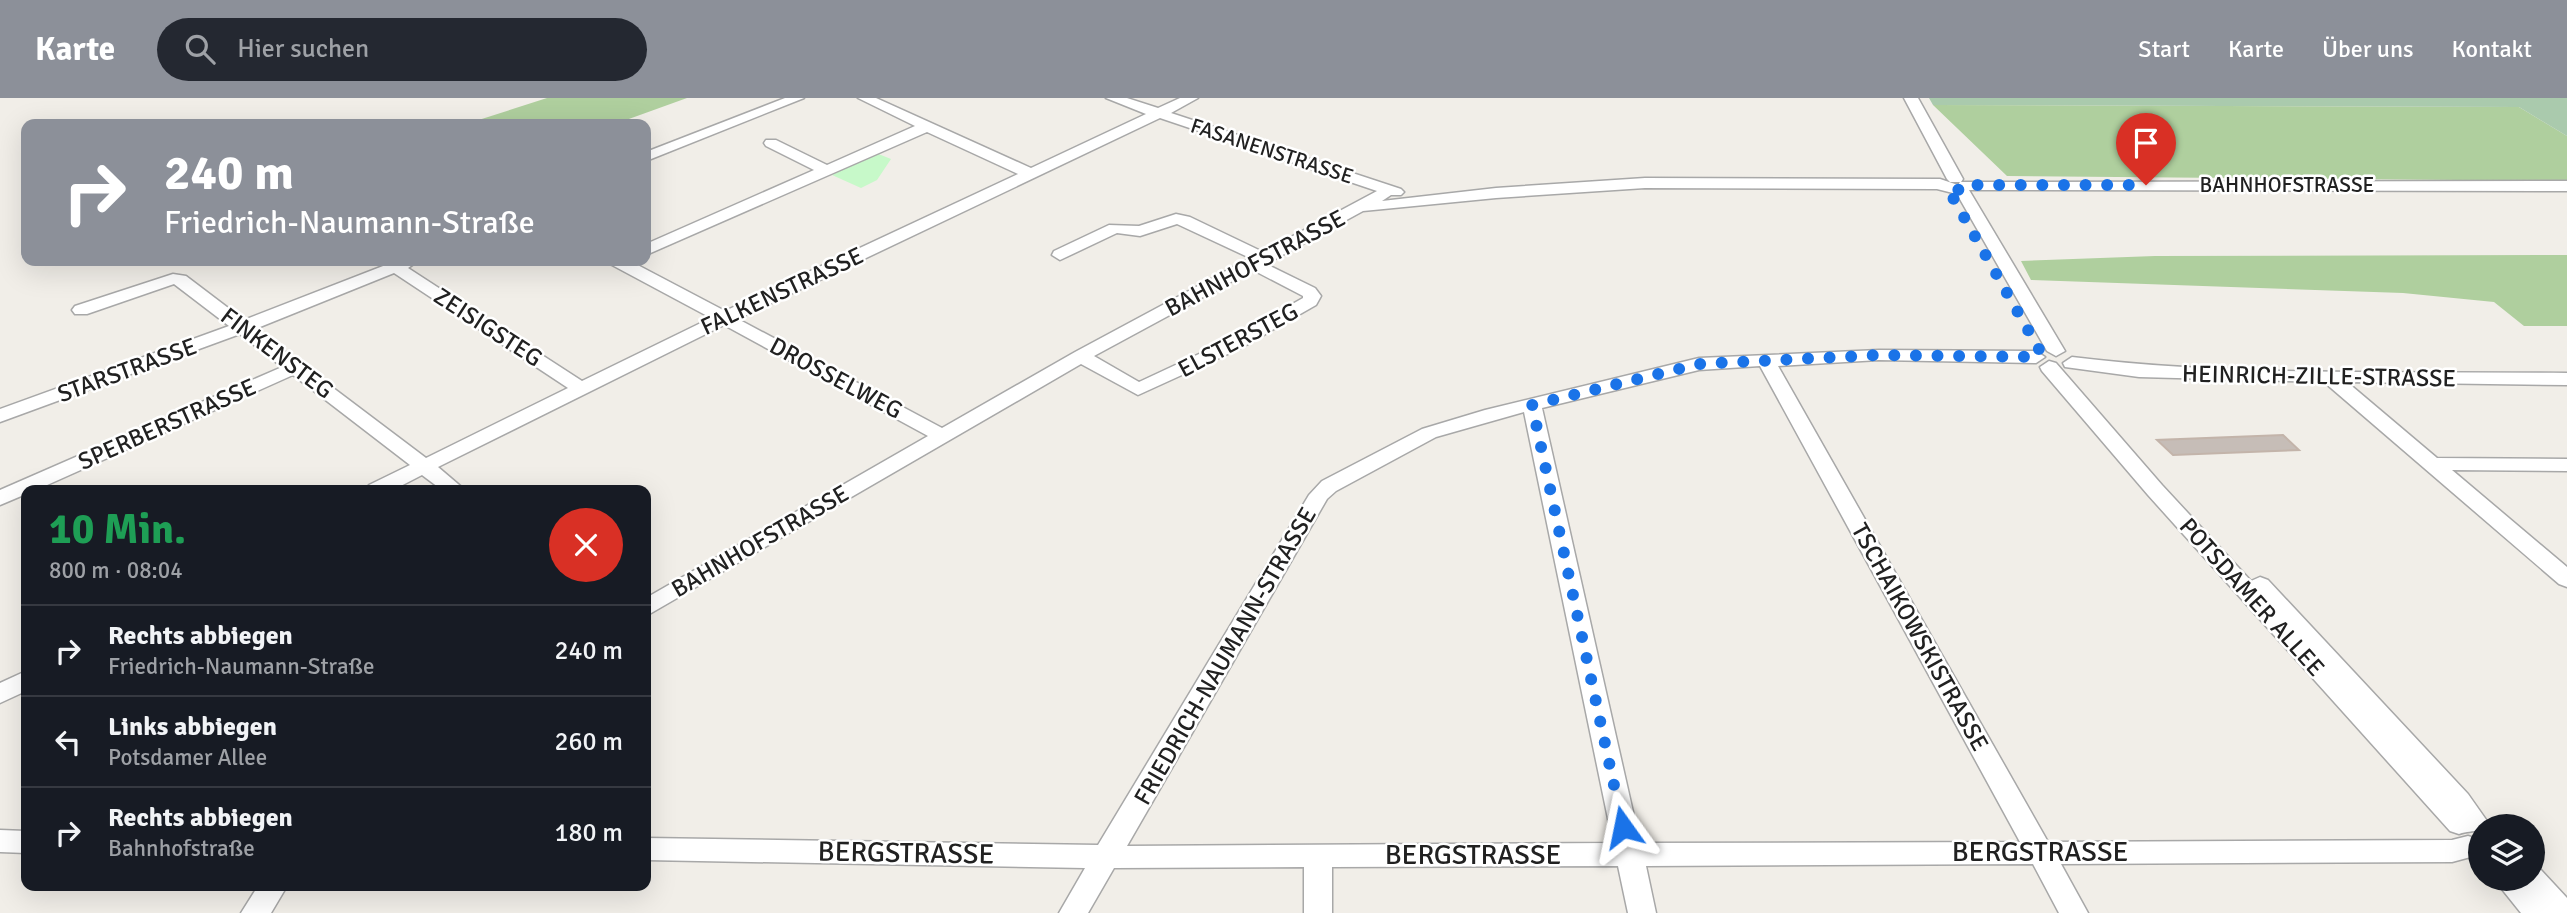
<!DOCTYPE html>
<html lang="de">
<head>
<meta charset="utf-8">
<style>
  body { margin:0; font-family:Signika,sans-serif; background:#242831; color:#f1f3f6; height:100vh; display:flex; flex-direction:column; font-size:26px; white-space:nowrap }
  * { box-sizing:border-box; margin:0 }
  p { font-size:23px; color:#9ea1a6 }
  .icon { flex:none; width:38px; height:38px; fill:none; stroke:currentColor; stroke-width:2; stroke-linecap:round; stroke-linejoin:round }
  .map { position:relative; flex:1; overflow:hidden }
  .details { position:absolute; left:21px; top:387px; width:630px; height:406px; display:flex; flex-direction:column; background:#171b24; border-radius:14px; box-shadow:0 7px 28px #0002 }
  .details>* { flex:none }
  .guide { position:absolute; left:21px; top:21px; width:630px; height:147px; border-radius:14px; box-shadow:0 7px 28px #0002; background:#8c9099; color:#fff; overflow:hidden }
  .controls { position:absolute; left:2468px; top:716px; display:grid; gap:14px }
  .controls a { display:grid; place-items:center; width:77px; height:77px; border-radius:50%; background:#171b24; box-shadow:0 7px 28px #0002; font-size:35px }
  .pin { position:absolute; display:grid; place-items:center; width:60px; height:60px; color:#fff; margin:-72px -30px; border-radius:50% 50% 50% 0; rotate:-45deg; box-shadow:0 0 7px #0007 }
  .pin .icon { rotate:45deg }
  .me { position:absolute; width:77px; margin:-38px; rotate:348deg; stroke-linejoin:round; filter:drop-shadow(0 0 5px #0008) }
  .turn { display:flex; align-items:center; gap:24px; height:147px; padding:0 28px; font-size:32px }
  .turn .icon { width:91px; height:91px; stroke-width:2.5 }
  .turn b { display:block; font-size:49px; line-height:60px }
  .round { display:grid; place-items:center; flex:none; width:74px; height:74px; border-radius:37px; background:#242831 }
  .summary { display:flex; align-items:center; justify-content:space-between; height:119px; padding:0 28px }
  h1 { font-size:42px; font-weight:700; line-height:52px; color:#1e9e55 }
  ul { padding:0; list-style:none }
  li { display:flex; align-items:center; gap:21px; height:91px; padding:0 28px; border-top:2px solid #363941 }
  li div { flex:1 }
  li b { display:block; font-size:26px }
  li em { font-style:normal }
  header { display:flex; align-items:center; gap:42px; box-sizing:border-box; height:98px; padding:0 35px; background:#8c9099; color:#fff }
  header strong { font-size:33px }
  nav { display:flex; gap:38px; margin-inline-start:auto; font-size:24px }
  .search { width:490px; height:63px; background:#242831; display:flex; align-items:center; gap:18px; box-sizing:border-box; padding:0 24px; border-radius:38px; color:#9ea1a6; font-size:26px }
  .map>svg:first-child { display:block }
  .forest { fill:#afcf9e }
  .cemetery { fill:#aacaad }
  .park { fill:#c7f9c9 }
  .building { fill:#c6bdb7; stroke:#c3b4aa; stroke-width:2 }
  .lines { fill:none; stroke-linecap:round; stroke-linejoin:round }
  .minor-casing { stroke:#a8a8a8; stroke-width:3 }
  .minor { fill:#fff; fill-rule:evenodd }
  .route { stroke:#1a73e8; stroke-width:12; stroke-dasharray:0 21.6 }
  .labels { text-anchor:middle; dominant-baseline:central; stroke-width:5; stroke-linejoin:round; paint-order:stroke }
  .far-street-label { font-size:21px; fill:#212121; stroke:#fff }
  .street-label { font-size:24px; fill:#212121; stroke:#fff }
  .near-street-label { font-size:28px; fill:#212121; stroke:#fff }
</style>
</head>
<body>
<header>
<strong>Karte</strong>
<div class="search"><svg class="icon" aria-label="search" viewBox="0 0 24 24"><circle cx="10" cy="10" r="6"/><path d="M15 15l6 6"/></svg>Hier suchen</div>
<nav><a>Start</a><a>Karte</a><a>Über uns</a><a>Kontakt</a></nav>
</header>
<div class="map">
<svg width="2567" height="815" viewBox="0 0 2567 815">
  <rect width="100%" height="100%" fill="#f1eee8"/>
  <!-- forest -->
  <path class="forest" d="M547,0H687L615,26H466Z
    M1933,7L2519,9L2567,38V83L2007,78Z
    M2567,157V228H2524L2494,204L2403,195L2031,182L2021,163L2155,158Z"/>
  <!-- cemetery -->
  <path class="cemetery" d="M1929,0H2567V38L2519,9L1933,7Z"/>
  <!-- park -->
  <path class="park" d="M876,55L891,61L877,82L861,90L832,77Z"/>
  <!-- building -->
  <path class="building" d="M2283,337L2299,352L2173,357L2157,342Z"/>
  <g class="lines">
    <defs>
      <path id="minor" d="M785,0H804L646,63V54Z
        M858,0H876L1031,70L1146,16L1106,0H1127L1158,10L1180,0H1198L1171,15L1401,91L1404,94L1401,97H1391L1382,103L1496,90L1645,80L1940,81L1958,87L1960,84H1950L1947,81L1904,0H1918L1963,81L1961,84L2567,83V93L1969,92L2065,253L2056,258L2047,253L1957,96L1937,91L1645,90L1496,100L1363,113L1266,166L1315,190L1321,198L1316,207L1241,250L1138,297L1081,266L646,518V500L928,338L724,227L438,369L465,392H442L422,377L393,392H366L369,387L410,367L293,277L36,392H26V396L0,407V392L282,269L240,236L0,324V311L229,228L174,186L87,216H75L72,212L75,208L173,176L186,178L244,222L396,163H418L408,170L582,283L711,220L612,167L610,163H630L725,213L1018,76L927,34L646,157V146L814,72L766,48L764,45L766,42H776L827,67L915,28ZM1160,20L1377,93L1263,154L1190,119L1176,116L1139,128L1109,127L1054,153L1052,157L1060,162L1117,135L1140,138L1177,126L1250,160L1075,254L942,330L738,221ZM1253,172L1303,198V200L1229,242L1139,284L1094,258ZM394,175L568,290L426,360L255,231Z
        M1879,252L2036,253L2045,259L2036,265L1879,262L1778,268L2048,744L2452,742L2468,738L2478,741L2480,745L2478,757L2452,764L2061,766L2088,815H2059L2033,766L1646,768L1656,815H1628L1618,768L1332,769V815H1304V769L1114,770L1088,815H1059L1085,770L646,762V740L1098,747L1309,397L1322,383L1422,331L1485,312L1699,260ZM1760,268L2020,744L1640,745L1542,310L1699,272ZM1524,314L1613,745L1127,748L1327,401L1336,393L1436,339Z
        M2072,259C2236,279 2402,273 2567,275V287L2347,284L2437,360L2567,361V373L2452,372L2567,469V489L2559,486L2324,284L2139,279L2065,269L2063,265Z
        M2049,263L2056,265L2162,387L2251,483L2260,479L2268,482L2468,696L2487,723L2485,728H2480V732C2472,734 2467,733 2459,736L2450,733L2148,397L2042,273L2040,269Z
        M26,573V593L0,605V585Z
        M0,732L26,733V755L0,754Z
        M2532,769L2541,772L2567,800V815H2521L2493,780H2532Z
        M258,788H287L271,815H241Z"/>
    </defs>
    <!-- minor casing -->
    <use href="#minor" class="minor-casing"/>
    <!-- minor -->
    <use href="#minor" class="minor"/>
  </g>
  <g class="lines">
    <!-- route -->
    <path class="route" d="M1623,729L1532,307L1699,266L1879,257L2036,259L2040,253L1948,91L1962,92L1966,87H2146"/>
  </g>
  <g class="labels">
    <!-- far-street labels -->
    <g class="far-street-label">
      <text transform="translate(1272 53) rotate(18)">FASANENSTRASSE</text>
      <text x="2287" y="87">BAHNHOFSTRASSE</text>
    </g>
    <!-- street labels -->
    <g class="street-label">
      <text transform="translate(1255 165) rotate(-28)">BAHNHOFSTRASSE</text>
      <text transform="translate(782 193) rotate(-25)">FALKENSTRASSE</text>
      <text transform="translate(488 229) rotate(33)">ZEISIGSTEG</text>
      <text transform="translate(1238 242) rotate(-28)">ELSTERSTEG</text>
      <text transform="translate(277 255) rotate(37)">FINKENSTEG</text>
      <text transform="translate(127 272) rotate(-20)">STARSTRASSE</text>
      <text transform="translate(2319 278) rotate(1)">HEINRICH-ZILLE-STRASSE</text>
      <text transform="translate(836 280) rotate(28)">DROSSELWEG</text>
      <text transform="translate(167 326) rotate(-24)">SPERBERSTRASSE</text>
      <text transform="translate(760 443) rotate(-30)">BAHNHOFSTRASSE</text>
      <text transform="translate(2252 499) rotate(48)">POTSDAMER ALLEE</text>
      <text transform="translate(1920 539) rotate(61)">TSCHAIKOWSKISTRASSE</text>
      <text transform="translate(1225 558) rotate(-60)">FRIEDRICH-NAUMANN-STRASSE</text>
    </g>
    <!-- near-street labels -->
    <g class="near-street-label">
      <text x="2040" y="754">BERGSTRASSE</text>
      <text transform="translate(906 755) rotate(1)">BERGSTRASSE</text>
      <text x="1473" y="757">BERGSTRASSE</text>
    </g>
  </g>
</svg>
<div class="controls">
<a><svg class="icon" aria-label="layers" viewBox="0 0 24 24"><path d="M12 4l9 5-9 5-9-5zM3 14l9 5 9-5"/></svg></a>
</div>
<div class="pin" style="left:2146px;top:87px;background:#d93025"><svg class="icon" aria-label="arrive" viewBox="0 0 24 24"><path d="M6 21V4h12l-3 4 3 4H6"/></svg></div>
<svg class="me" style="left:1623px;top:729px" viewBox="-20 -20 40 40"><path d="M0-17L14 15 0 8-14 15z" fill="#1a73e8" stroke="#fff" stroke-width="4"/></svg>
<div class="guide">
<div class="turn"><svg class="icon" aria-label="right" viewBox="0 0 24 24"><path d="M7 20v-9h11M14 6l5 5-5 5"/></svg><div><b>240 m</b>Friedrich-Naumann-Straße</div></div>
</div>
<section class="details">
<div class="summary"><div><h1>10 Min.</h1><p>800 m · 08:04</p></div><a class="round" style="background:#d93025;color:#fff"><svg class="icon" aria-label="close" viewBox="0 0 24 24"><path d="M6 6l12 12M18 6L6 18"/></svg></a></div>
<ul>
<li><svg class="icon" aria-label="right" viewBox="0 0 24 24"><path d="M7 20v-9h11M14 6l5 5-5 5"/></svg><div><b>Rechts abbiegen</b><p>Friedrich-Naumann-Straße</p></div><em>240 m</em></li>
<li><svg class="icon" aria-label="left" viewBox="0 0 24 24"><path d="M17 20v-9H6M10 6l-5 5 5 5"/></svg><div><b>Links abbiegen</b><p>Potsdamer Allee</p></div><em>260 m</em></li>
<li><svg class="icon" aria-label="right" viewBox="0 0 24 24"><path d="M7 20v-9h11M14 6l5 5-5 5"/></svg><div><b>Rechts abbiegen</b><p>Bahnhofstraße</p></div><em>180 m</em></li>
</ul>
</section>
</div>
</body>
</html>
